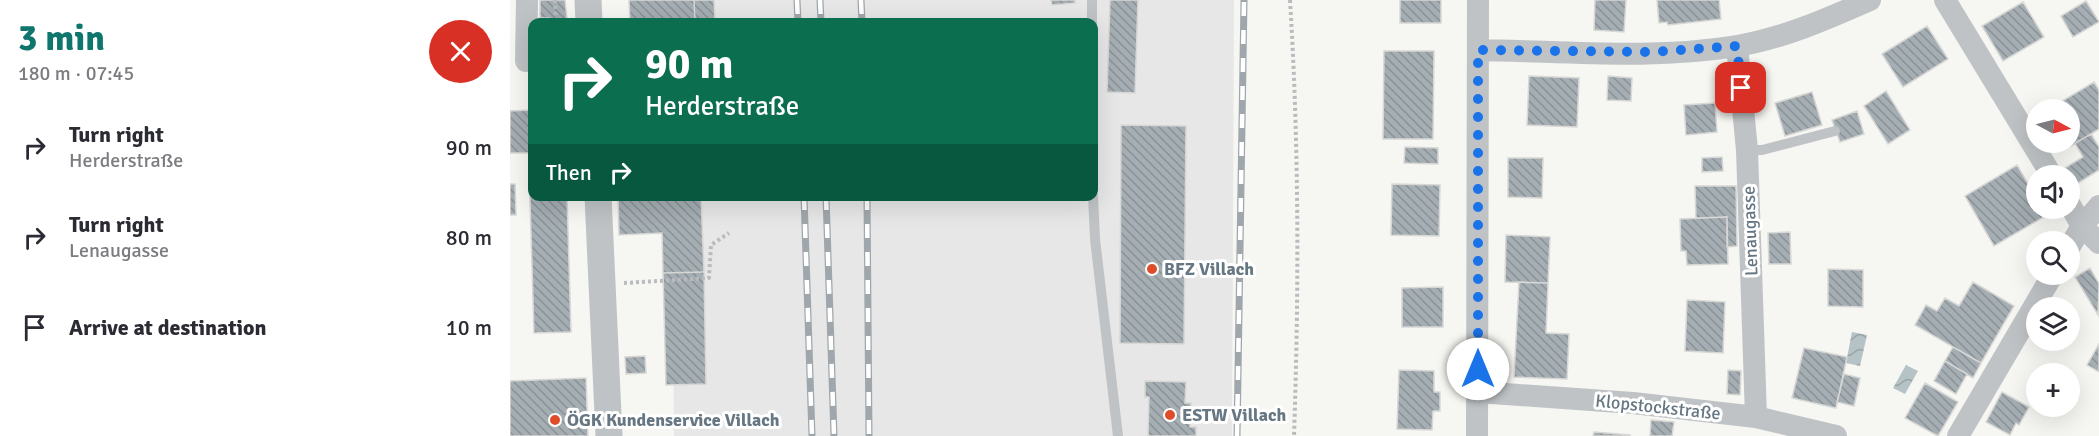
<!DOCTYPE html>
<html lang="en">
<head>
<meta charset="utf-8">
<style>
  body { margin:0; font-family:Signika,sans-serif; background:#f2f2f3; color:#2b2b33; height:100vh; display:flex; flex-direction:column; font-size:22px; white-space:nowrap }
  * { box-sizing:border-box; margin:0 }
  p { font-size:20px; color:#7c7c81 }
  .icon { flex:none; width:33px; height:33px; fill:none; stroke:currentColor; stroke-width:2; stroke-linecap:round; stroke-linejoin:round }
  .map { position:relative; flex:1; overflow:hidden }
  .panel { display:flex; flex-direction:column; background:#fff; width:510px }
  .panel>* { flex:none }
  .guide { position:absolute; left:18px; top:18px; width:570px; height:183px; border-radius:12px; box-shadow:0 6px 24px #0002; background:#0b6e4f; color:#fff; overflow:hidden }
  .needle { width:39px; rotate:97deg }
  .buttons { position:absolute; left:1516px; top:99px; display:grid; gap:12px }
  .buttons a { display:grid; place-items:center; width:54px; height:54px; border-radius:50%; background:#fff; box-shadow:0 6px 24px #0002; font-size:30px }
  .pin { position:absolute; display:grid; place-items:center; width:51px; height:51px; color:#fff; margin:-26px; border-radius:12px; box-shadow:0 3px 9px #0006 }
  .me { position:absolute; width:66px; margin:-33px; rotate:0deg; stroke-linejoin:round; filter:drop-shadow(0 0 4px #0008) }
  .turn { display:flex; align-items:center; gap:21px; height:126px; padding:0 18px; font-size:27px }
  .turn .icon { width:78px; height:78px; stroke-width:2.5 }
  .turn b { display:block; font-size:42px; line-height:51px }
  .then { display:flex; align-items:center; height:57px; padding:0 18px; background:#0003; gap:12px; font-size:22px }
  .round { display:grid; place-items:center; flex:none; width:63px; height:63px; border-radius:32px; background:#f2f2f3 }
  .summary { display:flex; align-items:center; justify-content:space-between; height:102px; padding:0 18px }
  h1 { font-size:36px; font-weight:700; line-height:45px; color:#0f766e }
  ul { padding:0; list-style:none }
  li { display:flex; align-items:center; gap:18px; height:90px; padding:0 18px }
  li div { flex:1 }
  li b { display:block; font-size:22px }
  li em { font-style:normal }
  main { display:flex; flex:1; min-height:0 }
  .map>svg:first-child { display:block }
  .built { fill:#e6e7e6 }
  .water { fill:url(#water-waves) }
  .building { fill:url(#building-back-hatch); stroke:#d7d7d5; stroke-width:1.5 }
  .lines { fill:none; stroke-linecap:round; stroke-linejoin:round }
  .path { stroke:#b9bcbe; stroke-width:4; stroke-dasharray:3 3; stroke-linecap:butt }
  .service { stroke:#bfc3c6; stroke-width:10 }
  .minor { stroke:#bfc3c6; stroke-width:22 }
  .tertiary { stroke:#bfc3c6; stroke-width:27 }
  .rail-casing { stroke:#a0a7ac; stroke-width:7 }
  .rail { stroke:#fff; stroke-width:4.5; stroke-dasharray:14; stroke-linecap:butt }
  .route { stroke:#1a73e8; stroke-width:10; stroke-dasharray:0 18 }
  .poi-dot { fill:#de4c2a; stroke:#fff; stroke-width:2 }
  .labels { text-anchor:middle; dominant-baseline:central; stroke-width:6; stroke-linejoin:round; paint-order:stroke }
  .street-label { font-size:18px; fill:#667783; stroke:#fff }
  .poi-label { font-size:18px; font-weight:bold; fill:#667783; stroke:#fff; text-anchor:start }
</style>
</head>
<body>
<main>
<section class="panel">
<div class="summary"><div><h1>3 min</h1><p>180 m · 07:45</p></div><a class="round" style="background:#d93025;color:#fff"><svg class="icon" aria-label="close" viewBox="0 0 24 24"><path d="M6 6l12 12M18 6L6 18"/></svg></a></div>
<ul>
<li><svg class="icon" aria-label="right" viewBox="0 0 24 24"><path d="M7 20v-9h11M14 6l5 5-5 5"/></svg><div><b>Turn right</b><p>Herderstraße</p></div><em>90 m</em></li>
<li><svg class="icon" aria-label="right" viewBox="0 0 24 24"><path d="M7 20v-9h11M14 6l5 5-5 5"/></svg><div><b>Turn right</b><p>Lenaugasse</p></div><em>80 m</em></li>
<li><svg class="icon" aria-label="arrive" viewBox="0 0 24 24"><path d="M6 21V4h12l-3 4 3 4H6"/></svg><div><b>Arrive at destination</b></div><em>10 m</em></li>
</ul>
</section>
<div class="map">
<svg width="1589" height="436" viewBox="0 0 1589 436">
  <defs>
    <pattern id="water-waves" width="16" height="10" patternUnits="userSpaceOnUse" patternTransform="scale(1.5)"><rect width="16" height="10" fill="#b6c3c6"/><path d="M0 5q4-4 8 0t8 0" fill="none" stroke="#98a3a6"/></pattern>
    <pattern id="building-back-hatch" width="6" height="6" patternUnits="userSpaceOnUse" patternTransform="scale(1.5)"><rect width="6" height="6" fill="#a5aeb3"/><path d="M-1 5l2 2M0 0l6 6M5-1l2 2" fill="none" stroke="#8a9297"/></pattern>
  </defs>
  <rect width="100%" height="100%" fill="#f6f6f2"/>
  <!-- built -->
  <path class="built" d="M160,0H724L722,436H164L162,197L584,196V22H160Z"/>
  <!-- water -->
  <path class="water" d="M1342,332L1357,335L1350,366L1336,363Z
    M1396,365L1408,371L1395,394L1383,388Z"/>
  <!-- building -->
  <path class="building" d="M30,0H55L57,19L39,22V18H30Z
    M119,0H184L185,22H120Z
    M184,0H204L205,22H185Z
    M541,0H565V3L542,5Z
    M600,0H628L625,93L597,92Z
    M890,0H931V23H890Z
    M1085,0H1116L1114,32L1084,30Z
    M1147,0H1209L1211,19L1158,25L1157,22L1149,23Z
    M1576,1L1589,22L1563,37L1551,16Z
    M1513,2L1534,37L1493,61L1472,26Z
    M1417,26L1438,59L1393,87L1372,54Z
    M874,51H924L923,139H873Z
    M1019,76L1069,78L1067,127L1017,125Z
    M1098,76L1122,78L1121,101L1097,100Z
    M1584,82L1589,90V129L1561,146L1560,110L1539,109Z
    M1376,91L1400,130L1378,144L1354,106Z
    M1302,92L1312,125L1275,136L1265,103Z
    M1205,103L1207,132L1176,135L1174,105Z
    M22,110V153H0V111Z
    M1347,111L1354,134L1330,142L1322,120Z
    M611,125L676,126L674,344L610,343Z
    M1581,134L1589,147V170L1565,185L1555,168L1573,157L1565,143Z
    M895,147L928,148V164L894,163Z
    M1212,157L1213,171L1192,172V158Z
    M998,158H1033L1032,198L998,197Z
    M1507,165L1527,199V208H1533L1537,215L1484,246L1455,196Z
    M19,166H22V196H57L61,332L24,333Z
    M0,184H5L6,215H0Z
    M882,184L930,185L929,236L881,235Z
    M1185,186H1226L1227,246L1217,247V217L1186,218Z
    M108,196H191L194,272L153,273L152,233L109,235Z
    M1217,217L1218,264L1177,265L1176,251H1171L1170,219Z
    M1280,232L1281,264H1259L1258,233Z
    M996,235L1040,237L1038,283L995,282Z
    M1580,268L1589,284L1588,315L1565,277Z
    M1318,269L1353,270V307L1318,306Z
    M194,272L196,384L156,385L153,273Z
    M1009,282L1038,283L1036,333L1059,334L1057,379L1004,377Z
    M1463,282L1504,306L1471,363L1405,325L1416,305L1427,311L1435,298L1449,306Z
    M933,287V327H892V288Z
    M1177,300L1215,302L1213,353L1175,351Z
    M1589,344V372L1577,365Z
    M1443,347L1471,363L1463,378L1435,361Z
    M1294,348L1337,357L1326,408L1282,398Z
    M135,356L136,373L116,374L115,357Z
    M1435,361L1457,374L1446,394L1424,381Z
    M889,370L924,371V392H930V411H923L922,430L887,429Z
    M1218,370L1231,371L1230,395L1217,394Z
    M1334,374L1350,378L1344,406L1327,402Z
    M76,378L78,436H0V381Z
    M635,381L676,382L675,403H681L680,427H686V436H638L639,397H635Z
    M1415,383L1448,402L1428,436L1395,418Z
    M1492,392L1519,407L1509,425L1506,423L1500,435L1476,422Z
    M1141,420L1164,422L1162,436H1140Z
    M1084,432L1120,435V436H1083Z"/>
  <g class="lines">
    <!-- path -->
    <path class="path" d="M45,0L46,22
      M780,0C789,146 789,290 784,436
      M114,283L199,278L201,245L219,233"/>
    <!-- service -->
    <path class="service" d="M582,0V22
      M1237,150H1252L1325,131
      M583,196L585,239L608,436"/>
    <!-- minor -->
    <path class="minor" d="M17,0L16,61L22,60
      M1435,0L1542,176
      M1227,46L1237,150L1246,417
      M968,50C1053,51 1142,60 1227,46C1274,38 1317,19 1360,0
      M1560,205L1572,226L1589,243
      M1560,246L1572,226L1589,206
      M968,392L1123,403L1246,417L1326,436
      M967,436L968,0
      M1448,436L1543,274"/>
    <!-- tertiary -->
    <path class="tertiary" d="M78,0L79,22
      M88,196L99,436"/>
    <defs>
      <path id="rail" d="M287,0L288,22
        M310,0L311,22
        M351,0L352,22
        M294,196L302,436
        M316,196L324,436
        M357,196L359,436
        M727,436L734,0"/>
    </defs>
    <!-- rail casing -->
    <use href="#rail" class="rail-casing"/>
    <!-- rail -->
    <use href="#rail" class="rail"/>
  </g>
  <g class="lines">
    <!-- route -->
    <path class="route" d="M968,369V50L1141,52L1227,46L1231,88"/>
  </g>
  <!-- markers -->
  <g class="poi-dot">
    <circle cx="642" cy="269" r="6"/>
    <circle cx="660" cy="415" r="6"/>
    <circle cx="45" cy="420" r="6"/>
  </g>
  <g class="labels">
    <!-- street labels -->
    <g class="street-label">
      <text transform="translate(1240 231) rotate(-92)">Lenaugasse</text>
      <text transform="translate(1148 407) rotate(6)">Klopstockstraße</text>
    </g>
    <!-- poi labels -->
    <g class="poi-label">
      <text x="654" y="269">BFZ Villach</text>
      <text x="672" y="415">ESTW Villach</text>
      <text x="57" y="420">ÖGK Kundenservice Villach</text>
    </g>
  </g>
</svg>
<div class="buttons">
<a><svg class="needle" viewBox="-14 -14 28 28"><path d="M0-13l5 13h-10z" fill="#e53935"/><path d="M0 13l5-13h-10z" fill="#7c7c81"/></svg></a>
<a><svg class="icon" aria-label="sound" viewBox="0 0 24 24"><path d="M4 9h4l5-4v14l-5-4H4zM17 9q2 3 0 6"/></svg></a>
<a><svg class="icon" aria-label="search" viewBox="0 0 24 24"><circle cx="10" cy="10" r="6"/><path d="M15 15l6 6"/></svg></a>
<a><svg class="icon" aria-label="layers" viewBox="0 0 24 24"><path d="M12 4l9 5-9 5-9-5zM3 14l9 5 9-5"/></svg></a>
<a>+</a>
</div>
<div class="pin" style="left:1231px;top:88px;background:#d93025"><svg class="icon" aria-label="arrive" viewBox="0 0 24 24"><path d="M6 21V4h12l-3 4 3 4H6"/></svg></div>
<svg class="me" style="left:968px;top:369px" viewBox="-20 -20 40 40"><circle r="19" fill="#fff"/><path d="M0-13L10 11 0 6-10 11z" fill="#1a73e8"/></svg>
<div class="guide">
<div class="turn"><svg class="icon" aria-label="right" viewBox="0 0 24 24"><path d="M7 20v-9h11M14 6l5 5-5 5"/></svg><div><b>90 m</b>Herderstraße</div></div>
<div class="then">Then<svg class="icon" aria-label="right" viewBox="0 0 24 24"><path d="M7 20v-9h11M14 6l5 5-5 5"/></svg></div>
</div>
</div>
</main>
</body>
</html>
